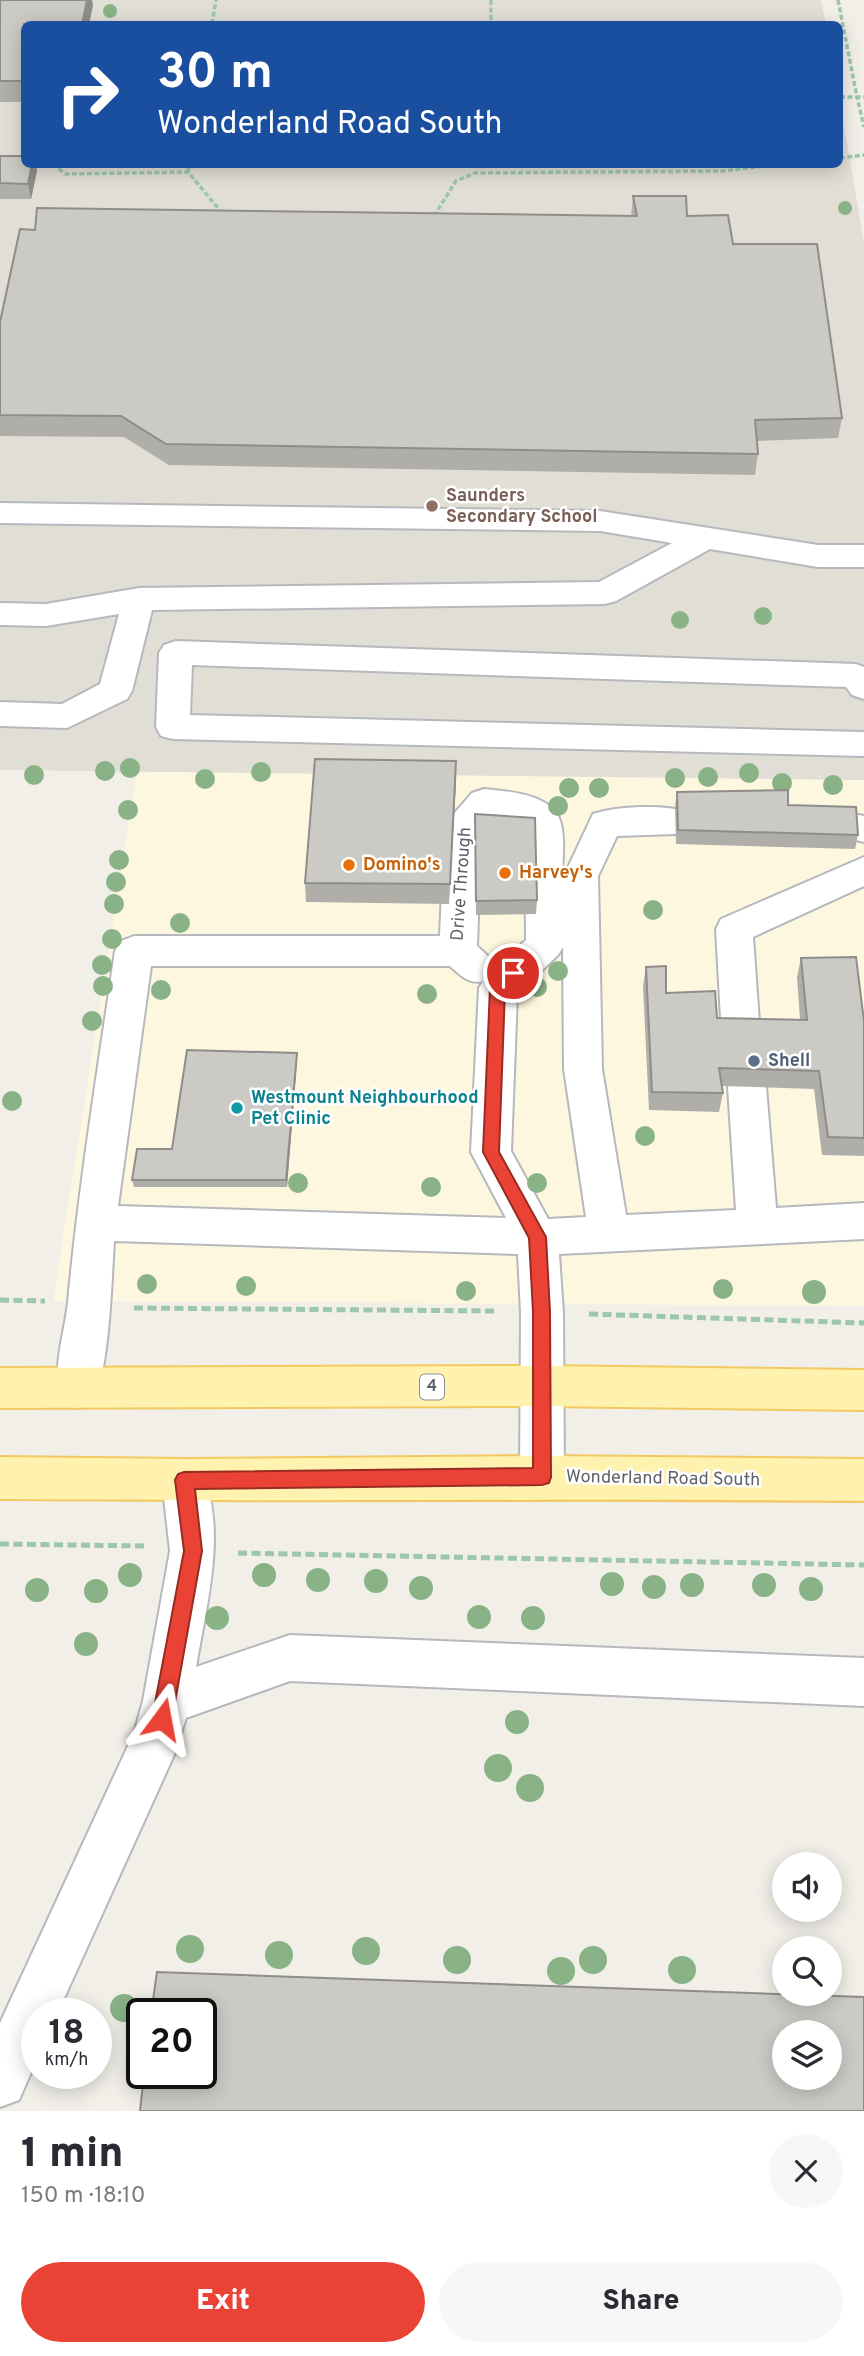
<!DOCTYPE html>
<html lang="en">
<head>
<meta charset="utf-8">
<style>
  body { margin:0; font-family:Overpass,sans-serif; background:#f7f7f7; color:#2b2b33; height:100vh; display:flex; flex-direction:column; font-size:26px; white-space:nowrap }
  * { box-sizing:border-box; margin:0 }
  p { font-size:23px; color:#7c7c81 }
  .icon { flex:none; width:38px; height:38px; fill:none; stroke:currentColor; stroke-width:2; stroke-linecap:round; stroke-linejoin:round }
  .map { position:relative; height:2111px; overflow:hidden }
  .panel { display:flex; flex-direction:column; background:#fff; flex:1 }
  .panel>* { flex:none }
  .guide { position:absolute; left:21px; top:21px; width:822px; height:147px; border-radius:10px; box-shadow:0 4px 18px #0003; background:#1a4fa0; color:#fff; overflow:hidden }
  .buttons { position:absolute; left:772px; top:1852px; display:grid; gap:14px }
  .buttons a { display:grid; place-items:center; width:70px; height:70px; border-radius:50%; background:#fff; box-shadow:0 4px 18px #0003; font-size:35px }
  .speed { position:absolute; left:21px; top:1998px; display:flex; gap:14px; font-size:35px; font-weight:700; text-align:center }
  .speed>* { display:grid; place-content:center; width:91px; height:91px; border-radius:50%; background:#fff; box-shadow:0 4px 18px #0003; line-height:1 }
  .speed small { font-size:18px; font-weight:400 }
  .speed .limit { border:4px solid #111; border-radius:10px; background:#fff; color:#111 }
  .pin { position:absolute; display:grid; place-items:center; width:60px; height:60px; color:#fff; margin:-30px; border:4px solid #fff; border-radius:50%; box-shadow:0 2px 7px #0007 }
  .me { position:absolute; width:77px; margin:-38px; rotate:13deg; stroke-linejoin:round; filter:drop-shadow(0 0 5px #0008) }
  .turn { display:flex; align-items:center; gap:24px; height:147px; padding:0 21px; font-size:32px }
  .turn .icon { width:91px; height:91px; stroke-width:2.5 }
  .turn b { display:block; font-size:49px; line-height:60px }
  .round { display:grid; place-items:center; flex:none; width:74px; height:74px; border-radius:37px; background:#f7f7f7 }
  .headline { display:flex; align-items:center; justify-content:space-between; height:119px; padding:0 21px }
  h1 { font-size:42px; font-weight:800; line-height:52px }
  .primary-button { display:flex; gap:14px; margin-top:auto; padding:14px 21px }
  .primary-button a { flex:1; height:80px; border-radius:42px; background:#ea4335; color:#fff; font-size:28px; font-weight:800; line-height:80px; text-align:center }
  .primary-button a+a { background:#f7f7f7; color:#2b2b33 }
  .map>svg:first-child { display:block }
  .commercial { fill:#fef7e0 }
  .education { fill:#e1ded6 }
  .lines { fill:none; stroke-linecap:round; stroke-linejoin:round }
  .minor-casing { stroke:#b5b8bc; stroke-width:4 }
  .major-casing { stroke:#f2c960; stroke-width:4 }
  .path-far1 { stroke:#9cc7a9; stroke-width:3.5; stroke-dasharray:5 2.5; stroke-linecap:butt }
  .path { stroke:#9cc7a9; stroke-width:5; stroke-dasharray:9 4.5; stroke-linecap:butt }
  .minor { fill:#fff; fill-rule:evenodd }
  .major { fill:#fff2af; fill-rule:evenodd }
  .tree { fill:#89b387 }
  .wall { fill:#afaea9 }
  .shaded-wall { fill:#8f8d8a }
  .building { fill:#cccac5; stroke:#8f8d8a; stroke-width:2; fill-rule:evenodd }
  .route { fill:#ea4335; stroke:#982c22; stroke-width:2 }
  .education-dot { fill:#8d6e63; stroke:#fff; stroke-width:2.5 }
  .food-dot { fill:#e8710a; stroke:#fff; stroke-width:2.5 }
  .service-dot { fill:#5c6f8a; stroke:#fff; stroke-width:2.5 }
  .culture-dot { fill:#0f9aa8; stroke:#fff; stroke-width:2.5 }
  .labels { text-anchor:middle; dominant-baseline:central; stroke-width:5; stroke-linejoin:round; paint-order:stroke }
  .shield { fill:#fff; stroke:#8f9295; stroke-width:2 }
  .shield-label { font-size:16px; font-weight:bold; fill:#5f6368 }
  .education-label { font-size:18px; font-weight:bold; fill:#785e54; stroke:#fff; text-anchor:start }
  .food-label { font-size:18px; font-weight:bold; fill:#c56008; stroke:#fff; text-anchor:start }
  .street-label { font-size:18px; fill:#5f6368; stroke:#fff }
  .service-label { font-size:18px; font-weight:bold; fill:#4e5e75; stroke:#fff; text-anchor:start }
  .culture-label { font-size:18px; font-weight:bold; fill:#0d838f; stroke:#fff; text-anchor:start }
</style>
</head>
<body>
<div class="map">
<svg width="864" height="2111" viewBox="0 0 864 2111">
  <rect width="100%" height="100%" fill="#f1efe8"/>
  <!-- commercial -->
  <path class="commercial" d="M137,771L864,780V1306L53,1301Z"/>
  <!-- education -->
  <path class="education" d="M0,0H821L826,24H24V164H840V103L864,242V780L0,770Z"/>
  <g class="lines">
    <defs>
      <path id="minor" d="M0,503L600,511L818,545H864V567H818L710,549L616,601L605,604L152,610L132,691L127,699L67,728L0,726V702L62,704L100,684L119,614L46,626L0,625V603L46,604L139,588L599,582L672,543L600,531L0,523Z
        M176,641L856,664L864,667V699L852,695L846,687L192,665L190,715L864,732V756L173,739L161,736L156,727L159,653L164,645Z
        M484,789C506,791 549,794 559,818C566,835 562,862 562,880L593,814C616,806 665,804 688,812L694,821L688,830L676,834L617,836L598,876L602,1069L626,1215L736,1210L728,1087L733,1076L747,1071L761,1076L766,1087L776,1208L864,1203V1239L559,1254L563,1313L564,1477L558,1492L542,1498L526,1492L520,1477L521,1313L518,1254L114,1241C111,1285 110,1364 93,1402L78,1408L63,1402C50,1373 65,1333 68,1302C79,1184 98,1068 115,951L121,941L134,936H440L445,824L472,793ZM492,816L512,818L525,827L526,940L495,968L490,958L477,946L481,828ZM563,947L564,1069L586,1217L548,1219L511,1151L517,994L558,955ZM151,966H450C459,974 469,985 483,981L479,988L471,1152L506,1218L118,1206Z
        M853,814L864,816V842L840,836L835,827L840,818Z
        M864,857V886L753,937L760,1037L755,1048L741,1053L727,1048L722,1037L716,929L721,919Z
        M184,1459L200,1465C228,1529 207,1601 196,1667L290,1635L864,1658V1706L290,1681L186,1718L174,1755L57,2014H37V2059L19,2100L0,2107V2023L134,1733L143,1701L170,1551L162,1480L168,1465Z"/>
      <path id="major" d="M540,1366L864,1370V1410L540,1406L0,1408V1368Z
        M542,1456L864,1459V1501C576,1498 288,1502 0,1499V1457L184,1459Z"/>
    </defs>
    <!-- minor casing -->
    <use href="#minor" class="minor-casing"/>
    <!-- major casing -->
    <use href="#major" class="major-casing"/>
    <!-- path-far1 -->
    <path class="path-far1" d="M491,0V24
      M838,0L857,97H864
      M212,24L216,0
      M840,97H857L864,127
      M840,158L864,155
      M53,164L65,174L188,172L223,214
      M188,172L189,164
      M434,216L456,181L475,173L722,171L782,164"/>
    <!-- path -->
    <path class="path" d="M0,1300L45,1301
      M134,1308L496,1311
      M589,1314L864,1323
      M0,1544L146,1546
      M238,1553L864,1565"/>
    <!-- minor -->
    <use href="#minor" class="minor"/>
    <!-- major -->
    <use href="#major" class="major"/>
  </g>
  <!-- trees -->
  <g class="tree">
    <circle cx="110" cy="11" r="7"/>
    <circle cx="845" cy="208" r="7"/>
    <circle cx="763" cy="616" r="9"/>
    <circle cx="680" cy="620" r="9"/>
    <circle cx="130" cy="768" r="10"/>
    <circle cx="105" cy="771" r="10"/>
    <circle cx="261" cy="772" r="10"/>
    <circle cx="749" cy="773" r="10"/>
    <circle cx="34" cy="775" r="10"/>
    <circle cx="708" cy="777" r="10"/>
    <circle cx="675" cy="778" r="10"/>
    <circle cx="205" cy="779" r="10"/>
    <circle cx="782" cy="783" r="10"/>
    <circle cx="833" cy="785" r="10"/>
    <circle cx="569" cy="788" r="10"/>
    <circle cx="599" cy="788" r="10"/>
    <circle cx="558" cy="806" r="10"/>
    <circle cx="128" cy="810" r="10"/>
    <circle cx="119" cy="860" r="10"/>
    <circle cx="116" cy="882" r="10"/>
    <circle cx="114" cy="904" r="10"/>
    <circle cx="653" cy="910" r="10"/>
    <circle cx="180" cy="923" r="10"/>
    <circle cx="112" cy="939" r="10"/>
    <circle cx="102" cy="965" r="10"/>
    <circle cx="558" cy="971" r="10"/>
    <circle cx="103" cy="986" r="10"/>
    <circle cx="537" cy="987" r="10"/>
    <circle cx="161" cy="990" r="10"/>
    <circle cx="427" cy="994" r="10"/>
    <circle cx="92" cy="1021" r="10"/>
    <circle cx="12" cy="1101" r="10"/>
    <circle cx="645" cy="1136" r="10"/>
    <circle cx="298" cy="1183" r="10"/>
    <circle cx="537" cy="1183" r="10"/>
    <circle cx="431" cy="1187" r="10"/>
    <circle cx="147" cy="1284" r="10"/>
    <circle cx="246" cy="1286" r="10"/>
    <circle cx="723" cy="1289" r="10"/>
    <circle cx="814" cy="1292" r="12"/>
    <circle cx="466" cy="1291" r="10"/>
    <circle cx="130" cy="1575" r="12"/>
    <circle cx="264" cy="1575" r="12"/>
    <circle cx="318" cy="1580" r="12"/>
    <circle cx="376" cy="1581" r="12"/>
    <circle cx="612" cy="1584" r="12"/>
    <circle cx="692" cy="1585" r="12"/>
    <circle cx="764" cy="1585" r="12"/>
    <circle cx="654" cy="1587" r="12"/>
    <circle cx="421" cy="1588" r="12"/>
    <circle cx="811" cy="1589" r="12"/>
    <circle cx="37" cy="1590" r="12"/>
    <circle cx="96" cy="1591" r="12"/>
    <circle cx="479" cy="1617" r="12"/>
    <circle cx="217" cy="1618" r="12"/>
    <circle cx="533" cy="1618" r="12"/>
    <circle cx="86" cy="1644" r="12"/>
    <circle cx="517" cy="1722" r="12"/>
    <circle cx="498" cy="1768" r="14"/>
    <circle cx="530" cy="1788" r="14"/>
    <circle cx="190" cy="1949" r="14"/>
    <circle cx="366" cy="1951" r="14"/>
    <circle cx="279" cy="1955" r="14"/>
    <circle cx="457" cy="1960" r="14"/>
    <circle cx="593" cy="1960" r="14"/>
    <circle cx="682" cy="1970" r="14"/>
    <circle cx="561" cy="1971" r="14"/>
    <circle cx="124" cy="2008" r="14"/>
  </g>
  <!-- wall -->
  <path class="wall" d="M0,0L93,5L89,24H24V102H0Z
    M0,156L24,164H36L37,171L31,199H0Z
    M633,196L687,216L733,244L842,418L838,438L757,441L758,454L755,475L169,465L124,437L0,436V322L35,230L631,216Z
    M456,781L449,904L306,902L305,883Z
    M677,792L788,805L858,835L855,849L676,844L675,806Z
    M475,814L537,900L536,914L476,915Z
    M801,958L864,1021V1156L822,1155L814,1089L722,1086L723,1093L719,1112L649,1110L643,986L646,967L666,993L717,1018L800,1020L797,977Z
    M297,1060L287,1187H134L132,1180L172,1149Z"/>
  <!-- shaded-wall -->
  <path class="shaded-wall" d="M87,0H92L93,5L89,24H82Z
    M32,164H36L37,171L31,199L28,184Z
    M456,761V781L449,904L450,884Z
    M297,1053V1060L287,1187L286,1180Z"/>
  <!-- building -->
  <path class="building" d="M0,0H87L82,24H24V81H0Z
    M0,156H24V164H32L28,184L0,183Z
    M633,196H686L687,216L728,215L733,244H817L842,418L755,420L758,454L166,444L121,416L0,415V322L20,229L35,230L37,208L637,216Z
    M315,759L456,761L450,884L305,883Z
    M788,790V805L856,807L858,835L678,830L677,792Z
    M475,814L535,818L537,900L476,901Z
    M856,957L864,1021V1138L828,1137L819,1071L719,1068L723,1093L652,1092L646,967L666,966V993L715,991L717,1018L807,1020L801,958Z
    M187,1050L297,1053L286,1180H132L137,1149H172Z
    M157,1972L864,1997V2111H140L144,2074H201V2014H151ZM784,2032H830V2077H784Z"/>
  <!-- route -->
  <path class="route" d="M513,967L521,973L505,990L499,1152L546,1237L550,1312L551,1477L549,1483L542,1485L195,1489L202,1551L172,1719L169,1726L162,1729L155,1726L152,1719L184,1551L175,1480L178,1474L184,1472L533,1468V1312L529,1238L483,1152L490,988L508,969Z"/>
  <!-- markers -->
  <circle class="education-dot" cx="432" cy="506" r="7"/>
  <g class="food-dot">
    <circle cx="349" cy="865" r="7"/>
    <circle cx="505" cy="873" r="7"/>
  </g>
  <circle class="service-dot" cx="754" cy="1061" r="7"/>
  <circle class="culture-dot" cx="237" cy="1108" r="7"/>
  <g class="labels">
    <!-- shield labels -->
    <rect class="shield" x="420" y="1374.5" width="24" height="25" rx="5"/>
    <g class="shield-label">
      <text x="432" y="1387">4</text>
    </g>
    <!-- education labels -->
    <g class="education-label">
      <text x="446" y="496">Saunders<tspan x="446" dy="21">Secondary School</tspan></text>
    </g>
    <!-- food labels -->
    <g class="food-label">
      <text x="363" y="865">Domino's</text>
      <text x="519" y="873">Harvey's</text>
    </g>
    <!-- street labels -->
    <g class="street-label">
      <text transform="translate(462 884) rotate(-86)">Drive Through</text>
      <text transform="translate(663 1479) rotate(1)">Wonderland Road South</text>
    </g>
    <!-- service labels -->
    <g class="service-label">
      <text x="768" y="1061">Shell</text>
    </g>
    <!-- culture labels -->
    <g class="culture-label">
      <text x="251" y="1098">Westmount Neighbourhood<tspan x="251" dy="21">Pet Clinic</tspan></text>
    </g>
  </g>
</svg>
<div class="buttons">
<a><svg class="icon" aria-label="sound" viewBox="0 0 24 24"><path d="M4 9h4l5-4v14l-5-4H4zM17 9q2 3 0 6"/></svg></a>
<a><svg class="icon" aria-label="search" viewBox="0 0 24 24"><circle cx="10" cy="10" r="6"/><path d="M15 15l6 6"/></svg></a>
<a><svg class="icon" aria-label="layers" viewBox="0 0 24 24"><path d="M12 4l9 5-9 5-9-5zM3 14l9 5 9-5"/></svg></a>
</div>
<div class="speed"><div>18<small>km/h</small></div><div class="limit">20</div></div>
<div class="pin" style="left:513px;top:973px;background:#d93025"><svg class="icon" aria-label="arrive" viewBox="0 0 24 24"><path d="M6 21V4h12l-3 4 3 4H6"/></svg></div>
<svg class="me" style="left:162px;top:1719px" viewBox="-20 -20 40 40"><path d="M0-17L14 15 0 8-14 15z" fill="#ea4335" stroke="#fff" stroke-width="4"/></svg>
<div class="guide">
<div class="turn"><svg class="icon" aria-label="right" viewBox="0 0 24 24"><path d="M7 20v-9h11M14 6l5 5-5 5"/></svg><div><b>30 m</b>Wonderland Road South</div></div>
</div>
</div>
<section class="panel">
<div class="headline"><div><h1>1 min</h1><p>150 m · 18:10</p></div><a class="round"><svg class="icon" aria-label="close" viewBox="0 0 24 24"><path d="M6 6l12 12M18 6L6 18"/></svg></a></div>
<div class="primary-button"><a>Exit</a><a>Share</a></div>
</section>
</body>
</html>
